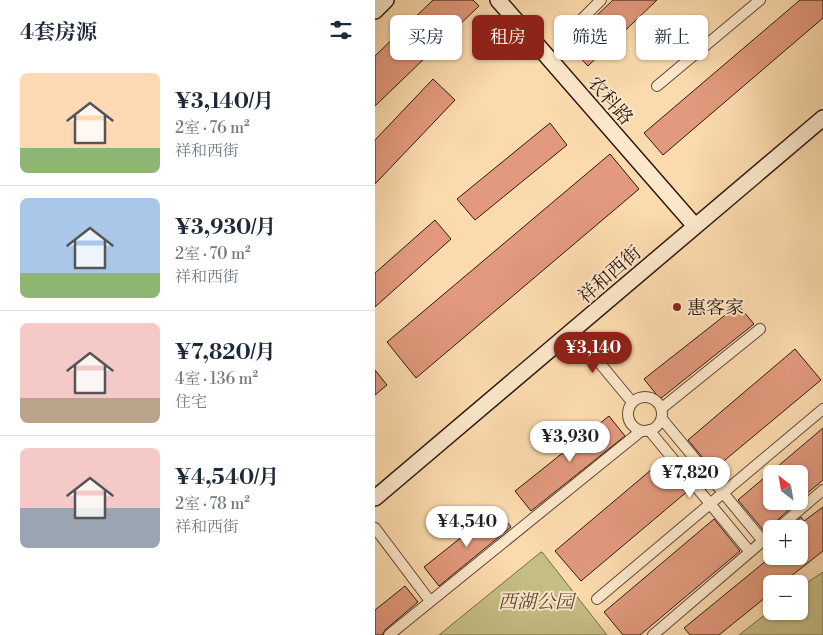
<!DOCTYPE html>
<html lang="zh">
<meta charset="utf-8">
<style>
:root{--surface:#fff;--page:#f2f2f3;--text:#1f2937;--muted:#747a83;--line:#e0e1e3;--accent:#8f2418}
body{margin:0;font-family:"Libre Bodoni","Noto Serif SC",serif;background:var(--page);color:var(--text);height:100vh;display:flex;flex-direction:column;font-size:19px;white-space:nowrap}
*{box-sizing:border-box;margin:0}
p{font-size:16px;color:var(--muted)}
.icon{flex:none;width:28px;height:28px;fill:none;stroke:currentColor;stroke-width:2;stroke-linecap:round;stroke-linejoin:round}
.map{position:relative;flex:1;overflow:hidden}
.side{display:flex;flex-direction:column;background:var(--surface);width:375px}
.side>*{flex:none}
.hud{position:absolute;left:15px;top:15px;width:358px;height:45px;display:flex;gap:10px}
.needle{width:32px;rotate:329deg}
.tools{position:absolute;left:388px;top:465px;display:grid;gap:10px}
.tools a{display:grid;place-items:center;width:45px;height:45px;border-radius:8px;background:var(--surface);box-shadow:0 1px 4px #0004;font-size:25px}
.price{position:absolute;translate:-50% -42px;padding:0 11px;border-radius:18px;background:#fff;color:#222;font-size:16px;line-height:32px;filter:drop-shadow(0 1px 2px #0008)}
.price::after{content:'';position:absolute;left:50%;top:30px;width:15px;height:11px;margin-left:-8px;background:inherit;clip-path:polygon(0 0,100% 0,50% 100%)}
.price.on{background:var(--accent);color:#fff}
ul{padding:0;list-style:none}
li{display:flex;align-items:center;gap:15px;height:125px;padding:0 20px}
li+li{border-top:1px solid var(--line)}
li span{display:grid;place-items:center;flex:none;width:140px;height:100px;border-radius:8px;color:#555}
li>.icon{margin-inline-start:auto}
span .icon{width:60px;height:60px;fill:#fffc;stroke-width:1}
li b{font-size:21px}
h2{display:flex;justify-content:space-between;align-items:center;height:60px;padding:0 20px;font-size:21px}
.tag{padding:0 18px;border-radius:8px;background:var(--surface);box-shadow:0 1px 4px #0004;font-size:18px;line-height:45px}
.tag.on{background:var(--accent);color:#fff}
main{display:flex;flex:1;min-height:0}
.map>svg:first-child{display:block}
.green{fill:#c5be85;stroke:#796c49}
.building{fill:#e2997d;stroke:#2d1a0d}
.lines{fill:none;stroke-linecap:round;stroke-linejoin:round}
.street-casing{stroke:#604a35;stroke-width:12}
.secondary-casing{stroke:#2d1a0d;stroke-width:18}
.street{stroke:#fce7ca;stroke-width:10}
.secondary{stroke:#fce7ca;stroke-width:15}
.poi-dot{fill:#8f2418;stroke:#fce7ca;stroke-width:2}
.labels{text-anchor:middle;stroke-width:4;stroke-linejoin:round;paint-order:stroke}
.street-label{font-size:19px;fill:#2d1a0d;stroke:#fce7ca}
.poi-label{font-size:19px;fill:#2d1a0d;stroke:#fce7ca;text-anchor:start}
.park-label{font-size:19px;font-style:italic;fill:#5b4b31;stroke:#fce7ca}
</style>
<main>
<section class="side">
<h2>4套房源<svg class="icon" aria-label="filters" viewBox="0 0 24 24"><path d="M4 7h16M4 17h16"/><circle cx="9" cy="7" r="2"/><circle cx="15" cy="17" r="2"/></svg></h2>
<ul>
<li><span style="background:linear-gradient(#ffd9b3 75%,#8fb573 0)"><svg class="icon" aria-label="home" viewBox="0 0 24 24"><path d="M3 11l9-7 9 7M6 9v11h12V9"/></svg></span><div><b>¥3,140/月</b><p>2室 · 76 m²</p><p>祥和西街</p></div></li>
<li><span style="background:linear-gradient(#a9c7e8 75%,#8fb573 0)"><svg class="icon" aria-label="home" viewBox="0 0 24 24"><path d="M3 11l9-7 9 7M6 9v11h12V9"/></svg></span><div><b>¥3,930/月</b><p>2室 · 70 m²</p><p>祥和西街</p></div></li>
<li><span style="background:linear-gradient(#f6c9c9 75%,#b9a48a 0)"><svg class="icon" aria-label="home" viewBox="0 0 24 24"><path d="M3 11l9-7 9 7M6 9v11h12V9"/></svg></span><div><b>¥7,820/月</b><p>4室 · 136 m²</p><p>住宅</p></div></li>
<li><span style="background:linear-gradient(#f6c9c9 60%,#9aa5b1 0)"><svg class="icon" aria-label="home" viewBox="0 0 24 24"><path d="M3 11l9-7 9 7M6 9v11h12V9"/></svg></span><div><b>¥4,540/月</b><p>2室 · 78 m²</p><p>祥和西街</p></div></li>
</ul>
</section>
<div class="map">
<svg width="448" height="635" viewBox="0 0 448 635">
<rect width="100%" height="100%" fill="#fbdaad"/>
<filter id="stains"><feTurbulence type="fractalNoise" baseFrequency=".004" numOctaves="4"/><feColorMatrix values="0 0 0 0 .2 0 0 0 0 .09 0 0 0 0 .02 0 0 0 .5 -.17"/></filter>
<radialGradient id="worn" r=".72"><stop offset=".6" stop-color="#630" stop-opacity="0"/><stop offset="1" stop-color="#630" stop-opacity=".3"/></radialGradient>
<!-- green -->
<path class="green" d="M 167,552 L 232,635 L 64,635 L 166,552 Z
M 448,572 L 448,635 L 364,635 L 396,610 L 396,611 L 424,611 L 424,588 Z"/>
<!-- building -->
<path class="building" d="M 58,0 L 98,0 L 104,6 L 0,106 L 0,56 Z
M 238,0 L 282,0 L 213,66 L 192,44 Z
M 425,0 L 448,0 L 448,18 L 288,155 L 269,133 Z
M 58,79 L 80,100 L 0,184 L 0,140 Z
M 175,123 L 192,145 L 100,220 L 82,199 Z
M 235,154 L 264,189 L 41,378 L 12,342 Z
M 60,220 L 76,239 L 0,307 L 0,273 Z
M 363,305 L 379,324 L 285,399 L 269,379 Z
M 420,349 L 446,380 L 338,470 L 313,440 Z
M 0,370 L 12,385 L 0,395 Z
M 234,416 L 250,436 L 156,511 L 140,491 Z
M 448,428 L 448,480 L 424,500 L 424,474 L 396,474 L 396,501 L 414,501 L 418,506 L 395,527 L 389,531 L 363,500 Z
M 289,459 L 314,490 L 206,581 L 180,551 Z
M 448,507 L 448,551 L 406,584 L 396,584 L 396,593 L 344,635 L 315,635 L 309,628 L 397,556 L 424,556 L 424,529 L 413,529 L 426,517 L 429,521 Z
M 122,509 L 136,527 L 64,586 L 49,567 Z
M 339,519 L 365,551 L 265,635 L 248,635 L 229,612 Z
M 30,586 L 43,602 L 10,630 L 7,635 L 0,635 L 0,610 Z"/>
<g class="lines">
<defs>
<path id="street" d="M 208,18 L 226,0
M 282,86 L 385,0
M 198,331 L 257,402
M253 414a17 17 0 1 1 34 0a17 17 0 1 1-34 0Z
M 287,408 L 385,329
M 287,419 L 388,541
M 274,430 L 375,552
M 0,528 L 55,601
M 402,529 L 448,490
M 222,599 L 448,409
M 14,635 L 266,431
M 278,635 L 396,534"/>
<path id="secondary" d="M 123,0 L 320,226
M 0,11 L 11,0
M 0,498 L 448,118"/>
</defs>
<!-- street casing -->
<use href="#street" class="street-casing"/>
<!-- secondary casing -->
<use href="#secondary" class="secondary-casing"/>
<!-- street -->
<use href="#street" class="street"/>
<!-- secondary -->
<use href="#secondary" class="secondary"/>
</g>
<!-- markers -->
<circle class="poi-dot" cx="302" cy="307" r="5"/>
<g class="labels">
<!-- street labels -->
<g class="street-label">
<text transform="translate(236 100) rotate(49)" y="7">农科路</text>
<text transform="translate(234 274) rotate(-41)" y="7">祥和西街</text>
</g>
<!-- poi labels -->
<g class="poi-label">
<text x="312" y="314">惠客家</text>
</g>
<!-- park labels -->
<g class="park-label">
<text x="161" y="608">西湖公园</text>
</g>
</g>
<rect width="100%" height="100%" filter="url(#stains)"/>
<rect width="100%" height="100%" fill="url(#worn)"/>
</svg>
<div class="tools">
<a><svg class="needle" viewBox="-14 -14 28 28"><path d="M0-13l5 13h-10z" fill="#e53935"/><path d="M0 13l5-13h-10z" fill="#747a83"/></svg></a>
<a>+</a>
<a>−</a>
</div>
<b class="price on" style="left:218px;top:374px">¥3,140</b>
<b class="price" style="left:195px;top:463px">¥3,930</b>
<b class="price" style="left:315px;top:499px">¥7,820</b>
<b class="price" style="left:92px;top:548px">¥4,540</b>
<div class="hud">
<a class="tag">买房</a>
<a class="tag on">租房</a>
<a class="tag">筛选</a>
<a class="tag">新上</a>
</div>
</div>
</main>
